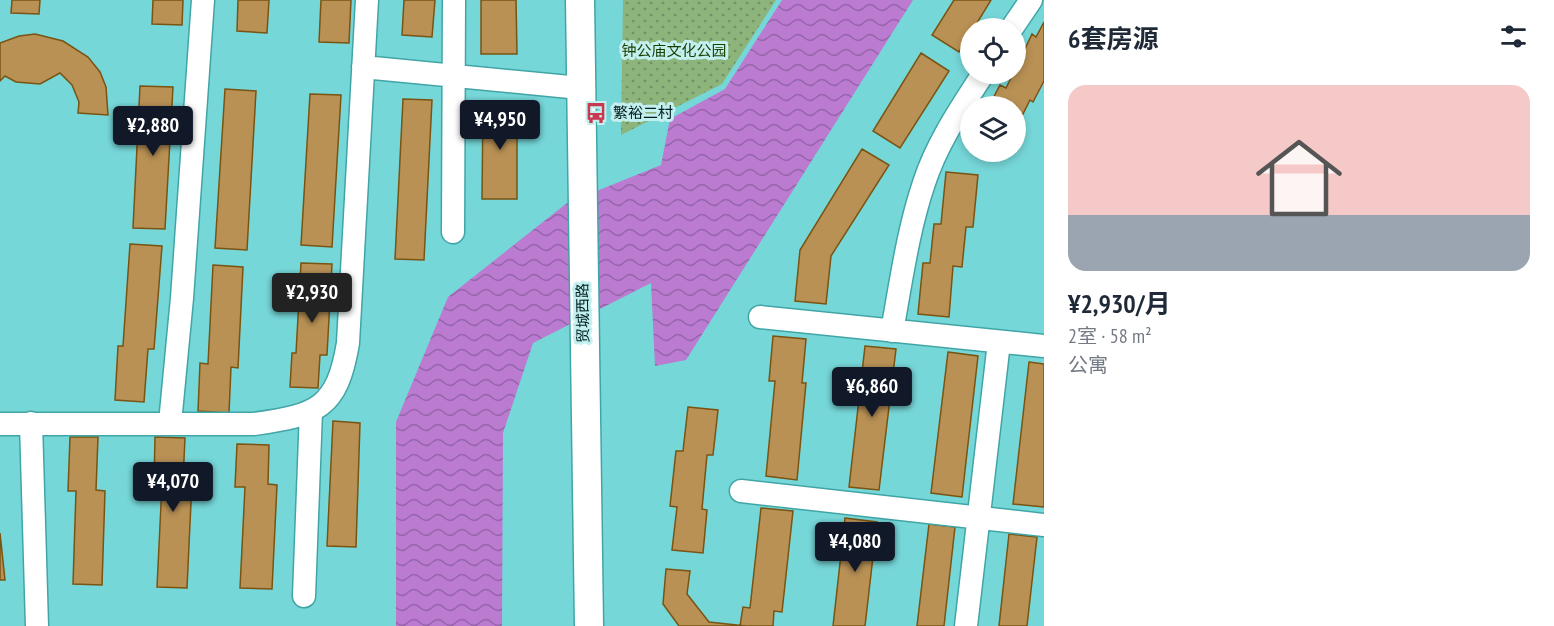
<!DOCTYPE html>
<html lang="zh">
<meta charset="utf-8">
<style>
:root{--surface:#fff;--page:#f2f2f3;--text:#1f2937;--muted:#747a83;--line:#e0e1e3;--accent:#111827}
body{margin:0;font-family:"PT Sans Narrow","Noto Sans SC",sans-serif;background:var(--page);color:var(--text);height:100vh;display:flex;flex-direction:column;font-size:22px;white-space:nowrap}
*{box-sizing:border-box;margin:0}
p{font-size:20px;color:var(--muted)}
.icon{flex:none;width:33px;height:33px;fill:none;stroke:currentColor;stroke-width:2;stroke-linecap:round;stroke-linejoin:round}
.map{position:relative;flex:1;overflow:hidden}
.sheet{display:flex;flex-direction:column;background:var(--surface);width:510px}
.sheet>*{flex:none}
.tools{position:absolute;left:960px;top:18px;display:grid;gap:12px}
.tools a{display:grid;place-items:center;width:66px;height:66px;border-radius:50%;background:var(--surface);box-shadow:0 3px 9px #0003;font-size:30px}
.price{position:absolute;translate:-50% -51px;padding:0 14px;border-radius:6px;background:var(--accent);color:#fff;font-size:20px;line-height:39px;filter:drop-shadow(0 2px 3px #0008)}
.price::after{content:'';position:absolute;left:50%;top:36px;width:18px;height:14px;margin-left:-9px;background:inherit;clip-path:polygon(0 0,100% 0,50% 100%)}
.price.on{background:#222;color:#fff}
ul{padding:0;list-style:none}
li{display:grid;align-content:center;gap:12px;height:318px;padding:0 24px}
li+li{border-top:2px solid var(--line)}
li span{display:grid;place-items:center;height:186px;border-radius:18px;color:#555}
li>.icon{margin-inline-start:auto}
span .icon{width:108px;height:108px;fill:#fffc;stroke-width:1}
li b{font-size:26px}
h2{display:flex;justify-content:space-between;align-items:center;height:72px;padding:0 24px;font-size:26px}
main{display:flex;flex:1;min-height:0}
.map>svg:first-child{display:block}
.grass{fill:url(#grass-dots)}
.water{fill:url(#water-waves)}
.building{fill:#b99155;stroke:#795412;stroke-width:1.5}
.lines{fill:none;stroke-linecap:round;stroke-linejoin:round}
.minor-casing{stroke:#41a5a6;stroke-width:25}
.major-casing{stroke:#41a5a6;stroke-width:31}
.minor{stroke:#fff;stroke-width:22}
.major{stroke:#fff;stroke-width:28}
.labels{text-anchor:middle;stroke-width:6;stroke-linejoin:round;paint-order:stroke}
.park-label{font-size:15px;fill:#183f00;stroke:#c3efef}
.poi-label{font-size:15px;fill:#001e1f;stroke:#c3efef;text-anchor:start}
.street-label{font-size:15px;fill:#001e1f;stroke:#c3efef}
</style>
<main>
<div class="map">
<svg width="1044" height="626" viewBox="0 0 1044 626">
<defs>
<pattern id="grass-dots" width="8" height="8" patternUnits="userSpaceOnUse" patternTransform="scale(1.5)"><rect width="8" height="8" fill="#8cb47b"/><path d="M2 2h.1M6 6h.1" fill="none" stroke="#709264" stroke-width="1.8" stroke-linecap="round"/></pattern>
<pattern id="water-waves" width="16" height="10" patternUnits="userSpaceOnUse" patternTransform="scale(1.5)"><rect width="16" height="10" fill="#ba7bd1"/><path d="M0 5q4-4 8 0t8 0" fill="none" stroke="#9564a9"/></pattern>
</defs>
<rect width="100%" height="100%" fill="#76d7d9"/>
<!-- grass -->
<path class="grass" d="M 623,0 L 776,0 L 722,84 L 621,135 Z"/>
<!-- water -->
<path class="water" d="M 782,0 L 913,0 L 686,360 L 655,366 L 651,283 L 533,343 L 503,433 L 502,626 L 396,626 L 396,422 L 448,297 L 567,203 L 661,165 L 670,119 L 725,89 Z"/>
<!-- building -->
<path class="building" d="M 12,0 L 40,0 L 39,14 L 11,13 Z
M 153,0 L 183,0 L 182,25 L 152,24 Z
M 238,0 L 269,0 L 267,33 L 237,31 Z
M 321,0 L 351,0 L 349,43 L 319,42 Z
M 404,0 L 435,0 L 432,37 L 402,35 Z
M 481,0 L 516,0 L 517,54 L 481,54 Z
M 954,0 L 991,0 L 974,28 L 970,28 L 970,33 L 959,52 L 932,35 Z
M 1044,22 L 1044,81 L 1033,102 L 1030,100 L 1016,128 L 1016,106 L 989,106 L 1000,85 L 1006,88 L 1013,74 L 1016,74 L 1016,68 L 1032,34 L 1036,37 Z
M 35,34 L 63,41 L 88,57 L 100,72 L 106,87 L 108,115 L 78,113 L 79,102 L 72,85 L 60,73 L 40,84 L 16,82 L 5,76 L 0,81 L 0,43 L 19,36 Z
M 921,53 L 949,71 L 900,148 L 873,131 Z
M 140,86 L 173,87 L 165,229 L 133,228 Z
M 225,89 L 256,91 L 247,250 L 215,248 Z
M 310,94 L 341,95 L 332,247 L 301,245 Z
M 403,99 L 432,100 L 424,260 L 395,259 Z
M 483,103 L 517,104 L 517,199 L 482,199 Z
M 862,149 L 889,165 L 831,256 L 826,304 L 795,301 L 800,250 Z
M 946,172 L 978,175 L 973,227 L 966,227 L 962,267 L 953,266 L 949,317 L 918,314 L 923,263 L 930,263 L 934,224 L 941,224 Z
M 130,244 L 162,246 L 154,349 L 148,349 L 144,402 L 115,400 L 118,346 L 123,346 Z
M 301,263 L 332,264 L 327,355 L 320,355 L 318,388 L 290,387 L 292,353 L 296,353 Z
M 213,265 L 243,267 L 238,368 L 231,367 L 229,413 L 198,411 L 200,363 L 208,364 Z
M 773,336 L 806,339 L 802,383 L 806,383 L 797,480 L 766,476 L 775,381 L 769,381 Z
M 865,346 L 896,349 L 879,490 L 849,487 Z
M 948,352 L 978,356 L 962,497 L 931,493 Z
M 1029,362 L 1044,364 L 1044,507 L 1013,504 Z
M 688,407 L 718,410 L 713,455 L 707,455 L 702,509 L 707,510 L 703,553 L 672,550 L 677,507 L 670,506 L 676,451 L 683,451 Z
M 333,421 L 360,423 L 356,547 L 327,546 Z
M 70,437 L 98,437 L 96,490 L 105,491 L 102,585 L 73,584 L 76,491 L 68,491 Z
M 155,437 L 185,438 L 183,481 L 192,481 L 187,588 L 157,587 L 162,484 L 154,484 Z
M 237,444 L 269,445 L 268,484 L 277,485 L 272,589 L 240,588 L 245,487 L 235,487 Z
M 761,508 L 793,511 L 782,612 L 774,611 L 773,626 L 740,626 L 743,607 L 750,608 Z
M 845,518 L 877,522 L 865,626 L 833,626 Z
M 929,524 L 955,527 L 944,626 L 917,626 Z
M 0,533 L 5,580 L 0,580 Z
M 1009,534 L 1037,537 L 1027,626 L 999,626 Z
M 666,569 L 690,571 L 687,594 L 709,622 L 746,626 L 679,626 L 663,604 Z"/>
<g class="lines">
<defs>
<path id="minor" d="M 1012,28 L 1031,0
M 363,67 L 580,88
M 453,232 L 454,0
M 760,317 L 1044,346
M 892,331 C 901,282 908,230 924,183 C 937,143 961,108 983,74
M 31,423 L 37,626
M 170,423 L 182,298 L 203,0
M 0,424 L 254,424 C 317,415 337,409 348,343 L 367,0
M 741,491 L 1044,525
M 304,596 L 311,411
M 966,626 L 999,342"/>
<path id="major" d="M 580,0 L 589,626"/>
</defs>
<!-- minor casing -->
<use href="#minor" class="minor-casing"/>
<!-- major casing -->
<use href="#major" class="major-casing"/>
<!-- minor -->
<use href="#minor" class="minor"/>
<!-- major -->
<use href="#major" class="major"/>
</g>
<!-- icons -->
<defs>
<symbol id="bus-bare" viewBox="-9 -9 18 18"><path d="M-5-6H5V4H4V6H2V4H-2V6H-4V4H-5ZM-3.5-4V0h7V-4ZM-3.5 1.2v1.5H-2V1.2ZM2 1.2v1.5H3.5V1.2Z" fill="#c9384f" stroke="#c3efef" stroke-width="2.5" paint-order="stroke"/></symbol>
</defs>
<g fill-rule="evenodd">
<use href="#bus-bare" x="581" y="98" width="30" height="30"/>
</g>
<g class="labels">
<!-- park labels -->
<g class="park-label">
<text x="674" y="56">钟公庙文化公园</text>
</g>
<!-- poi labels -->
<g class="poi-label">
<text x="613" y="118">繁裕二村</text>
</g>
<!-- street labels -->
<g class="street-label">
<text transform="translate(583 313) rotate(-91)" y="5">贸城西路</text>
</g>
</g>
</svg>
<div class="tools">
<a><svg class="icon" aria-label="locate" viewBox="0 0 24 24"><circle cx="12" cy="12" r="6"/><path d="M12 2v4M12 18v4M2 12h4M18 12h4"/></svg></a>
<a><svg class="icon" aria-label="layers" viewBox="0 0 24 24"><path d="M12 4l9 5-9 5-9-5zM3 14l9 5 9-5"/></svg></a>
</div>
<b class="price" style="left:500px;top:151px">¥4,950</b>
<b class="price" style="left:153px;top:157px">¥2,880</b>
<b class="price on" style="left:312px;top:324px">¥2,930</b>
<b class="price" style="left:872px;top:418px">¥6,860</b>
<b class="price" style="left:173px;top:513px">¥4,070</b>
<b class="price" style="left:855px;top:573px">¥4,080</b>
</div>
<section class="sheet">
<h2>6套房源<svg class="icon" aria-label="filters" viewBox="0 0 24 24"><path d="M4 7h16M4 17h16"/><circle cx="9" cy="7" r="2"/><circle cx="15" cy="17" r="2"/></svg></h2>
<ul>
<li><span style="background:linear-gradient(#f6c9c9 70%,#9aa5b1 0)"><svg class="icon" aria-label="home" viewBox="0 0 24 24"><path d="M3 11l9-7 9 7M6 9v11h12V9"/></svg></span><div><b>¥2,930/月</b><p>2室 · 58 m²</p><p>公寓</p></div></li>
</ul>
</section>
</main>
